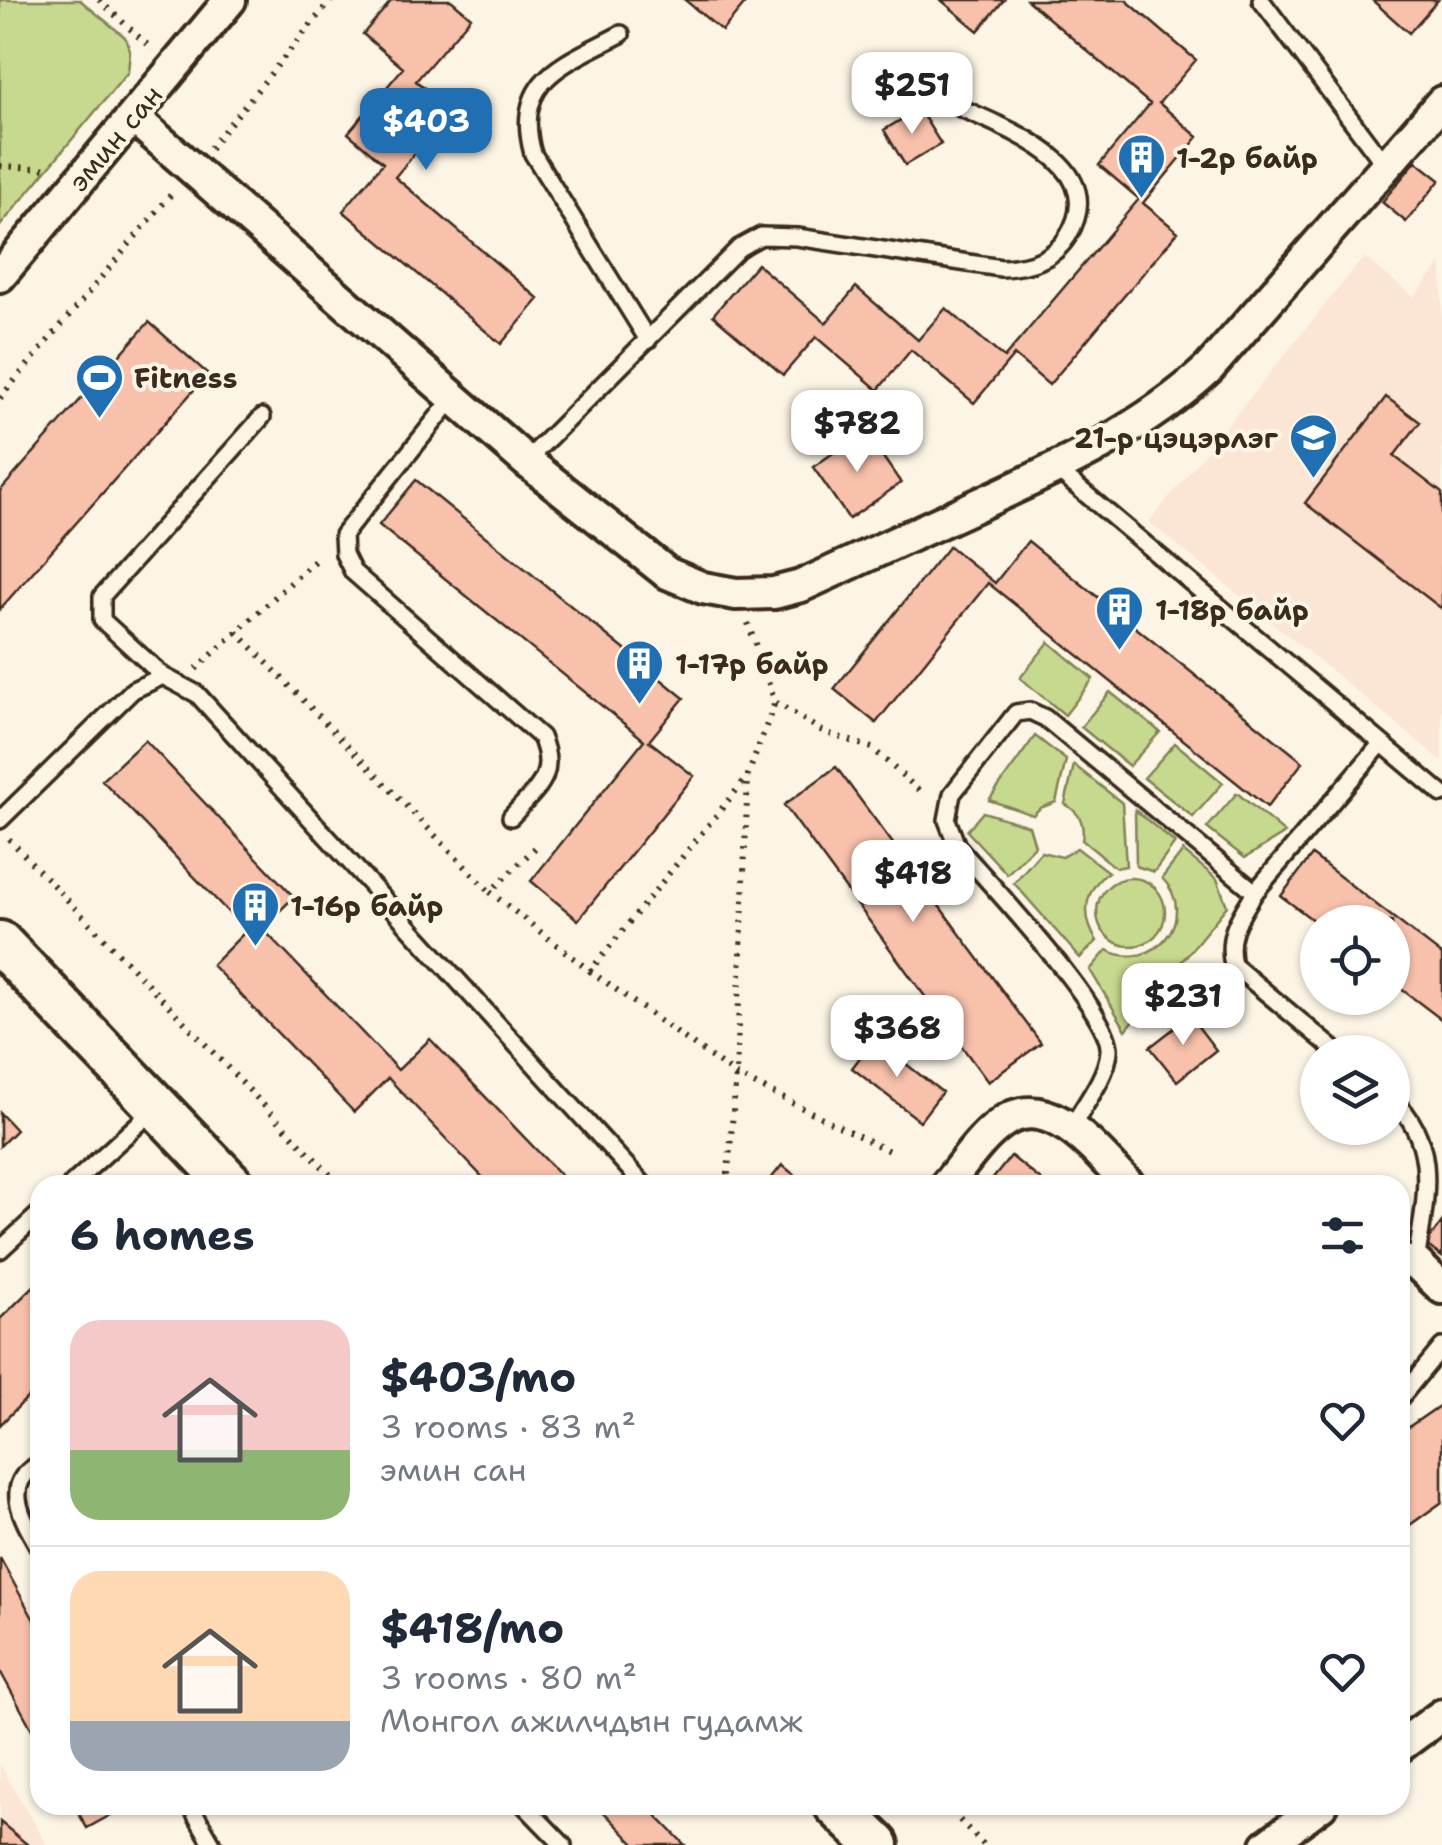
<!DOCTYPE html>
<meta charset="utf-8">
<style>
:root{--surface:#fff;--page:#f2f2f3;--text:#1f2937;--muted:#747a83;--line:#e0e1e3;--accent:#1f6fb2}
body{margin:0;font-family:"Shantell Sans",sans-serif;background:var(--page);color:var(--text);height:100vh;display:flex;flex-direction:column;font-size:38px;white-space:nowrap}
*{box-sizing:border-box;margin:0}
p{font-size:32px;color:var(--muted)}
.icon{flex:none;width:55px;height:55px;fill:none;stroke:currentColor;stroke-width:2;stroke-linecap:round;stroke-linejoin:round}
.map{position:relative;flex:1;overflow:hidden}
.drawer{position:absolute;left:30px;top:1175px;width:1380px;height:640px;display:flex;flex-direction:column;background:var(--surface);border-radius:30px;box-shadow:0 2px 8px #0004}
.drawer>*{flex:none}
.controls{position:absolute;left:1300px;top:905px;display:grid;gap:20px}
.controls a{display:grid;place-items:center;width:110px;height:110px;border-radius:50%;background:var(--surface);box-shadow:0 2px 8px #0004;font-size:50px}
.price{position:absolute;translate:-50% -85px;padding:0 22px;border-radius:20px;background:#fff;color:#222;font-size:32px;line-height:65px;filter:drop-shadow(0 2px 5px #0008)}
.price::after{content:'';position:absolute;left:50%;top:60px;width:30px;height:22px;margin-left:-15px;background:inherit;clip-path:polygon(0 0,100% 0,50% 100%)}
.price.active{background:var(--accent);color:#fff}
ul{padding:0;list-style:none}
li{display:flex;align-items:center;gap:30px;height:250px;padding:0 40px}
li+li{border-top:2px solid var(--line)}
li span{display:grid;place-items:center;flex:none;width:280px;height:200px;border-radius:30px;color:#555}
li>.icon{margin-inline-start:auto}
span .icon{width:120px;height:120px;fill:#fffc;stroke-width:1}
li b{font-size:42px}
h2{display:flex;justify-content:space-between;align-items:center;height:120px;padding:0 40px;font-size:42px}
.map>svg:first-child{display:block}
.built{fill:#fbe5d4}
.green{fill:#c7d98e;stroke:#818256;stroke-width:2.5}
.building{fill:#f8c1ab;stroke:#3b2a1e;stroke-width:2.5}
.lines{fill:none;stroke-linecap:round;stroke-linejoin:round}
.service-casing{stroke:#3b2a1e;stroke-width:22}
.minor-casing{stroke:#3b2a1e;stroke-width:38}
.secondary-casing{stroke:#3b2a1e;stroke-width:50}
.path{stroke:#3b2a1e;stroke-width:6;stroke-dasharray:2.5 8;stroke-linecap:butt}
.service{stroke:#fcf5e5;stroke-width:15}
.minor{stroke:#fcf5e5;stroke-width:30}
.secondary{stroke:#fcf5e5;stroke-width:42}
.labels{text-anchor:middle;stroke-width:8;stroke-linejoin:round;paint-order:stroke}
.street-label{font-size:28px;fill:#3b2a1e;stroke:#fcf5e5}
.poi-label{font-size:28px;font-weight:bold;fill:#3b2a1e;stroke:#fcf5e5;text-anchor:start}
</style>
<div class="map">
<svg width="1442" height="1845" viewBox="0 0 1442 1845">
<rect width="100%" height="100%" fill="#fcf5e5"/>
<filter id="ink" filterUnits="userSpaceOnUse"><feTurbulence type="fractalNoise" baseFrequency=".01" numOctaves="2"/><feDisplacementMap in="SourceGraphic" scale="20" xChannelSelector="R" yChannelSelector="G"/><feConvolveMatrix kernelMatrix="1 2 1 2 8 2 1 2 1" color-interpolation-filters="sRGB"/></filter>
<g filter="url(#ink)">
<!-- built -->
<path class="built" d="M 1364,257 L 1414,297 L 1442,262 L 1442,761 L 1149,522 Z
M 0,1765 L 47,1845 L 0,1845 Z"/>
<!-- green -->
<path class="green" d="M 0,0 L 80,0 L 125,37 L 130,51 L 128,72 L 0,226 Z
M 1049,642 L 1093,679 L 1065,715 L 1020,678 Z
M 1110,692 L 1160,732 L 1129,766 L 1081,727 Z
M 1035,736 L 1066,760 L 1056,802 L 1040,808 L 1033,815 L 989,800 Z
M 1175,743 L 1223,783 L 1193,817 L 1144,778 Z
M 1074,765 L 1122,803 L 1126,866 L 1116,868 L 1082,840 C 1085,823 1080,813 1065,804 Z
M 1237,793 L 1285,833 L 1245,858 L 1207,828 Z
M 1135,810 L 1175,843 L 1154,872 L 1136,866 Z
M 983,812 L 1029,826 L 1035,846 L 1007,874 L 967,831 Z
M 1077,848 L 1108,872 C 1084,890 1081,916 1097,941 L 1080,958 L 1014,883 L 1041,852 L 1062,857 Z
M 1183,851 L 1217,879 L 1227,906 L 1126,1030 L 1090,970 L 1107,950 C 1154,974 1200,917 1162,878 Z
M1097 912a34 34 0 1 1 68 0a34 34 0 1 1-68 0Z"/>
<!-- building -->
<path class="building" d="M 392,0 L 451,0 L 471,17 L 416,81 L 451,110 L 395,177 L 539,299 L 501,344 L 343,211 L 383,163 L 348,133 L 403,68 L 363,34 Z
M 685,0 L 748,0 L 722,31 Z
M 941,0 L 1004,0 L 978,31 Z
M 1027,0 L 1126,0 L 1196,60 L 1159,103 L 1198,137 L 1143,203 L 1178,232 L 1049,385 L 1014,355 L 974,403 L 911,350 L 878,390 L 816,337 L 783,375 L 713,315 L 757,264 L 826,323 L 856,287 L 918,340 L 946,308 L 1004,358 L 1139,199 L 1099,165 L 1150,104 Z
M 1372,0 L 1438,0 L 1409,33 Z
M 919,109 L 941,144 L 905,165 L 884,130 Z
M 1416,161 L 1440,180 L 1406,222 L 1382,202 Z
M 149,322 L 208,374 L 0,609 L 0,491 Z
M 1386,397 L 1420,422 L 1394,456 L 1442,493 L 1442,609 L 1305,503 Z
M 865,431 L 901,483 L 849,519 L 813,467 Z
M 416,480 L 684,698 L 649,741 L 694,776 L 578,920 L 531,881 L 644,740 L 379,525 Z
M 1028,541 L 1303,762 L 1267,807 L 988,583 L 876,723 L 834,689 L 949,546 L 995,583 Z
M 145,740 L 294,897 L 262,928 L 398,1070 L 430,1039 L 570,1185 L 490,1185 L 388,1078 L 354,1112 L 212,965 L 246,931 L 102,780 Z
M 836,767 L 1041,1043 L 988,1082 L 784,805 Z
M 1312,855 L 1442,955 L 1442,1020 L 1392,982 L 1392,922 L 1318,924 L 1281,896 Z
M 1190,1016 L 1216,1050 L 1177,1081 L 1150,1047 Z
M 874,1039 L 942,1092 L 920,1121 L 852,1068 Z
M 0,1113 L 16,1130 L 0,1146 Z
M 1011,1156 L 1047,1185 L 988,1185 Z
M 782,1165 L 807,1185 L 766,1185 Z
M 1442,1222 L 1442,1257 L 1425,1244 Z
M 40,1280 L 40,1385 L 0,1425 L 0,1319 Z
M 1442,1404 L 1442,1502 L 1400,1532 L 1400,1433 Z
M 0,1558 L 40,1631 L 40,1744 L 0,1671 Z
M 74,1805 L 129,1805 L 87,1828 Z
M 597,1805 L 646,1805 L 685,1845 L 636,1845 Z
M 0,1822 L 28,1845 L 0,1845 Z"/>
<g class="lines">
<defs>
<path id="service" d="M 1261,0 L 1385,165
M 621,34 C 565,64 512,78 533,154 L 648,340
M 454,397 L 343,535 L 344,554 L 353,572 L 541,737 C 558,776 537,788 511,817
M 262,417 L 102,596 L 102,620 L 163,676 L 197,694 L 644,1185
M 526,461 L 739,248 L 761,236 L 797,237 L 1001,268 C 1029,267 1053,260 1068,236 C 1113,162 1000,127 952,104
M 1056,469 L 1442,794
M 0,820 L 133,690 L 163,676
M 1255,892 L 1381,744
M 1392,1098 C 1442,1145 1424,1203 1416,1263
M 1071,1128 C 1084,1105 1107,1077 1109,1051 C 1113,1013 986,880 957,846 L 947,820 L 952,794 L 1016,713 L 1030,711 L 1045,718 L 1255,892 C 1239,918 1226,935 1233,965 L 1337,1052
M 71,1185 L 157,1107
M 0,1250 L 40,1213
M 1400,1398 L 1442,1347
M 40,1464 C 0,1483 23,1520 40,1549
M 190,1805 L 213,1845
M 524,1805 L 563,1845"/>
<path id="minor" d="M 133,117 L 526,461 L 667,573 L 703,588 L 736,594 L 774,593 L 801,586 C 862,558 923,530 984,502 C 1063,466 1145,428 1209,368 L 1442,102
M 0,276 L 230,0
M 946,1185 C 963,1165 978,1141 999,1125 C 1048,1086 1098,1154 1129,1185
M 1400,1261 L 1416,1263 L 1442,1288
M 1400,1746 L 1442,1715
M 1267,1845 L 1321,1805"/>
<path id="secondary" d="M 0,943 L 232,1185
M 836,1805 L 877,1845"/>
</defs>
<!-- service casing -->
<use href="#service" class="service-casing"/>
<!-- minor casing -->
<use href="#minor" class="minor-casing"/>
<!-- secondary casing -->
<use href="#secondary" class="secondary-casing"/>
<!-- path -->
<path class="path" d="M 99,0 L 153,50
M 210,148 L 331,0
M 0,166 L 51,169
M 0,398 L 173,192
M 748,623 L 775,702 L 824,732 L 872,748 L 923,794
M 237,632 L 490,892
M 196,669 L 320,556
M 9,839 L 340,1185
M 535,848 L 490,892 L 590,971 L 748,776
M 590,971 L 736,1075 L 895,1154
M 727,1185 L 736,1075 L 748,775 L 775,702
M 945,1805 L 984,1845"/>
<!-- service -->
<use href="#service" class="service"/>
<!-- minor -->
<use href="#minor" class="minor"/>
<!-- secondary -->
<use href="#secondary" class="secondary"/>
</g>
</g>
<!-- icons -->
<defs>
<symbol id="building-pin" viewBox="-11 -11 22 30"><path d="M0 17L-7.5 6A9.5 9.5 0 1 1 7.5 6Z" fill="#1f6fb2" stroke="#fcf5e5"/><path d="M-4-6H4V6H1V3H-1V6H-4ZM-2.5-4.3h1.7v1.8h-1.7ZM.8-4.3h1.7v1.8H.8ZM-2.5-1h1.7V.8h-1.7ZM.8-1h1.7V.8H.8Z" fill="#fff"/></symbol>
<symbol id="stadium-pin" viewBox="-11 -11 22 30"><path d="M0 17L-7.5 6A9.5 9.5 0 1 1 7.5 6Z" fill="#1f6fb2" stroke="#fcf5e5"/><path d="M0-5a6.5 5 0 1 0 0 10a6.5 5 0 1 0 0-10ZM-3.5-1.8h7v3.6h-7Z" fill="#fff"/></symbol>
<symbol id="school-pin" viewBox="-11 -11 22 30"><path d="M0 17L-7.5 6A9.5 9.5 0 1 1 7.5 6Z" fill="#1f6fb2" stroke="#fcf5e5"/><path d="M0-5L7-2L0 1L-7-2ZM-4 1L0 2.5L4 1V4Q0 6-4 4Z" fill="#fff"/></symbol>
</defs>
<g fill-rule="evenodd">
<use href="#building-pin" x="1114" y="130" width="55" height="75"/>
<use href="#stadium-pin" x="72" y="350" width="55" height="75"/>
<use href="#school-pin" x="1286" y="410" width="55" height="75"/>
<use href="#building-pin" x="1092" y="582" width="55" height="75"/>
<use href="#building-pin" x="612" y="636" width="55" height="75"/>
<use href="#building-pin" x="228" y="878" width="55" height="75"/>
</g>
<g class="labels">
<!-- street labels -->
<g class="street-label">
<text transform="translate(115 138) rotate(-50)" y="10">эмин сан</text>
</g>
<!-- poi labels -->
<g class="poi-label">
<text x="1176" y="168">1-2р байр</text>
<text x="134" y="388">Fitness</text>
<text x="1278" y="448" text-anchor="end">21-р цэцэрлэг</text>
<text x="1155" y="620">1-18р байр</text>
<text x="675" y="674">1-17р байр</text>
<text x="290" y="916">1-16р байр</text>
</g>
</g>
</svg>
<div class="controls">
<a><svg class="icon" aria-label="locate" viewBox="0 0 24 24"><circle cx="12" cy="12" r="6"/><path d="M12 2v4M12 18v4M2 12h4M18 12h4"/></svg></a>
<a><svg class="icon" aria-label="layers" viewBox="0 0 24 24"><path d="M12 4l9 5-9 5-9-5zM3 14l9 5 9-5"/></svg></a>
</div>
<b class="price" style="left:912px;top:137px">$251</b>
<b class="price active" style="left:426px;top:173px">$403</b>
<b class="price" style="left:857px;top:475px">$782</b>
<b class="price" style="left:913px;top:925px">$418</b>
<b class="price" style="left:1183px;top:1048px">$231</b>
<b class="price" style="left:897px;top:1080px">$368</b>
<section class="drawer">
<h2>6 homes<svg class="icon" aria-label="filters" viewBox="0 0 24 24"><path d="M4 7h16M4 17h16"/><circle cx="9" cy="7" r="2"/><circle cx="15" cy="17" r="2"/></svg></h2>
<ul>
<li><span style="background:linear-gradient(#f6c9c9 65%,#8fb573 0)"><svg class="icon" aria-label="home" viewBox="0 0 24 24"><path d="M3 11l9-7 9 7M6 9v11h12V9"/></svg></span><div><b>$403/mo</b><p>3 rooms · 83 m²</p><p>эмин сан</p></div><svg class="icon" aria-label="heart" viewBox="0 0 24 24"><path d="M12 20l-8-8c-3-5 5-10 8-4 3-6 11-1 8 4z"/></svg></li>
<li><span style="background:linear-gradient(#ffd9b3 75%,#9aa5b1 0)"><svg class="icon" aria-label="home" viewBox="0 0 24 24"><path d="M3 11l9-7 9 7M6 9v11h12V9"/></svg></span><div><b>$418/mo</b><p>3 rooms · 80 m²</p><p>Монгол ажилчдын гудамж</p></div><svg class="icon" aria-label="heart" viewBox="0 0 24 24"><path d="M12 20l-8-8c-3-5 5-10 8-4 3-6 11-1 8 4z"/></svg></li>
</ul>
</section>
</div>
